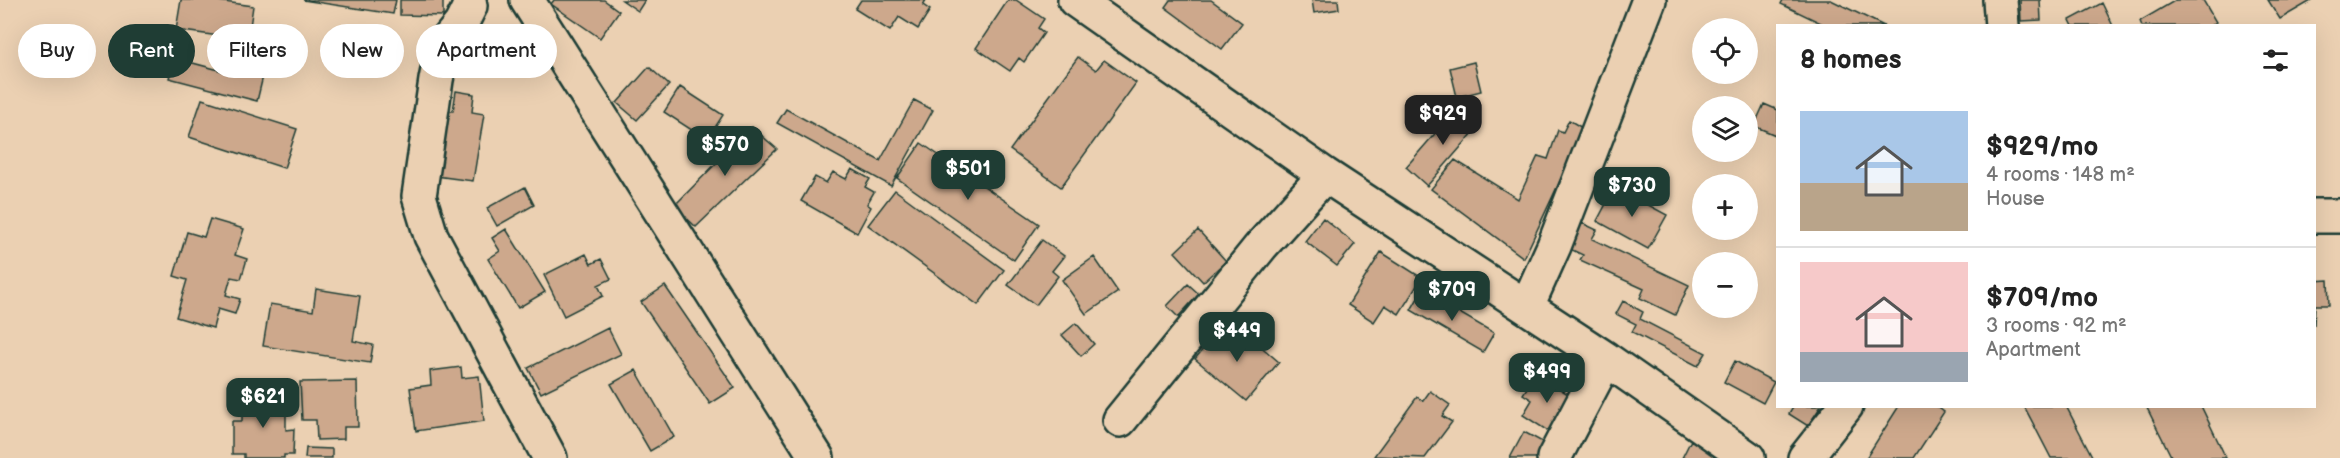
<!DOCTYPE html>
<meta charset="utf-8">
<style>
:root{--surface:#fff;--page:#f2f2f2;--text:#222;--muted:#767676;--line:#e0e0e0;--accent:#1f3d34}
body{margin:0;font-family:"Balsamiq Sans",sans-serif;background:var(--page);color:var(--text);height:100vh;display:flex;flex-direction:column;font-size:22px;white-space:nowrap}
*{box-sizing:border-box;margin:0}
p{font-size:20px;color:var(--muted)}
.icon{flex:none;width:33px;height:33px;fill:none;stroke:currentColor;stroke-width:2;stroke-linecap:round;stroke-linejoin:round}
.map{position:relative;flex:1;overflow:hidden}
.side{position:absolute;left:1776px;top:24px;width:540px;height:384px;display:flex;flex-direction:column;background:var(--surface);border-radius:0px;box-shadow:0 6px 24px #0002}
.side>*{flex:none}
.top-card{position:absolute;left:18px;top:24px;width:570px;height:54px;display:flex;gap:12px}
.tools{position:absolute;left:1692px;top:18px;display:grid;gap:12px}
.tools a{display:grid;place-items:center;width:66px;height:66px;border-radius:50%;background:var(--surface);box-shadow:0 6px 24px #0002;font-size:30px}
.price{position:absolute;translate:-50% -51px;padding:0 14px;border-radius:12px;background:var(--accent);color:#fff;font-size:20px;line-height:39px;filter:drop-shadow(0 2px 3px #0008)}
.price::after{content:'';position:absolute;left:50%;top:36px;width:18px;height:14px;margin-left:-9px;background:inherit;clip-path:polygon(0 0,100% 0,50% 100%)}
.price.selected{background:#222;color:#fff}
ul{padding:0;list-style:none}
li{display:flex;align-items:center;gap:18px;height:150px;padding:0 24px}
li+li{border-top:2px solid var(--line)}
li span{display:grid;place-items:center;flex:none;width:168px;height:120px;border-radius:0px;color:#555}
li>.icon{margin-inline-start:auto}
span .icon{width:72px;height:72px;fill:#fffc;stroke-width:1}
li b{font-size:26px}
h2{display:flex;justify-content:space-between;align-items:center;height:72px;padding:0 24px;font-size:26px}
.tag{padding:0 21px;border-radius:27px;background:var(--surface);box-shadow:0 6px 24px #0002;font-size:21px;line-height:54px}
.tag.selected{background:var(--accent);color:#fff}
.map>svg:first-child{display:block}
.building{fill:#cda88c;stroke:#1f3d34;stroke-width:1.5}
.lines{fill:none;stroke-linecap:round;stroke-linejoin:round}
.minor-casing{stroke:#1f3d34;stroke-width:38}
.minor{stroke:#ebd0b2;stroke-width:33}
</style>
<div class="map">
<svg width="2340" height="458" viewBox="0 0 2340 458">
<rect width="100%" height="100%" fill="#ebd0b2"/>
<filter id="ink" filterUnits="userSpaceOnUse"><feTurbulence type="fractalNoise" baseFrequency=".0167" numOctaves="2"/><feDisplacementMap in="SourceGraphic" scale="12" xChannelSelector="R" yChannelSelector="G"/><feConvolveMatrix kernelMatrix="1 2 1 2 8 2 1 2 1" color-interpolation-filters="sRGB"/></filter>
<g filter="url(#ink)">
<!-- building -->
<path class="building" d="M 181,0 L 210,0 L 253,6 L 248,40 L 176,30 Z
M 303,0 L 396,0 L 393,14 Z
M 400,0 L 443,0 L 443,16 L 400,15 Z
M 554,0 L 604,0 L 619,11 L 600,38 L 551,4 Z
M 622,0 L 645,0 L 638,11 Z
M 861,0 L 926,0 L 923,5 L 930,10 L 918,29 L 899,17 L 890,31 L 855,9 Z
M 1008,0 L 1016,0 L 1044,19 L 1038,28 L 1044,33 L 1024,62 L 1019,58 L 1010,71 L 976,48 Z
M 1170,0 L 1211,0 L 1242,23 L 1222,49 L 1165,7 Z
M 1312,0 L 1338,0 L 1339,9 L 1314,13 Z
M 1783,0 L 1831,0 L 1884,26 L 1827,26 L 1781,4 Z
M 2020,0 L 2040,0 L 2041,20 L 2021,21 Z
M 2176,0 L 2203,0 L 2216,22 L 2211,26 L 2142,26 L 2140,21 Z
M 2268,0 L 2311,0 L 2311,1 L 2280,19 Z
M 2102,3 L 2113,26 L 2073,26 L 2070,20 Z
M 239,57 L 266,64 L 257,101 L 169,78 L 174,58 L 234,74 Z
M 1078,57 L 1096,70 L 1104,60 L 1136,83 L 1061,187 L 1010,150 Z
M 1474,62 L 1481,91 L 1457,97 L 1450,68 Z
M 649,67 L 669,85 L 637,120 L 617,103 Z
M 680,87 L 723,115 L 707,140 L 664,112 Z
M 456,91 L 474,94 L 472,112 L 484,114 L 473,181 L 436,176 L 447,111 L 453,111 Z
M 202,99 L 297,129 L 284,168 L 189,137 Z
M 914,100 L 933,110 L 891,186 L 777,123 L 786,109 L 880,161 Z
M 1764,104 L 1778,110 L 1778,136 L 1754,126 Z
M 1459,106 L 1480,125 L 1427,186 L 1406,167 Z
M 1569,120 L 1584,129 L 1524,258 L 1431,189 L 1455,160 L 1518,199 L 1538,156 L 1548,159 L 1558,130 L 1563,132 Z
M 752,127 L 777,149 L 696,227 L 674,206 Z
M 921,143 L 1039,224 L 1014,260 L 897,178 Z
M 852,169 L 870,179 L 865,187 L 874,192 L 867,204 L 871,207 L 857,233 L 801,201 L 815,177 L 826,183 L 833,172 L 846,179 Z
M 525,187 L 534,205 L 497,226 L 487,208 Z
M 1615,187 L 1667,215 L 1648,249 L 1597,221 Z
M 895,190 L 1004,270 L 978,305 L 868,225 Z
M 1323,218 L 1355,244 L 1337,266 L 1305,241 Z
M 210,219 L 244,229 L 235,255 L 247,259 L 241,279 L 231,277 L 226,295 L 240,299 L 235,314 L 218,309 L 213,328 L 176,317 L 187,280 L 174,276 L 187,232 L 204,237 Z
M 1582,223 L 1597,230 L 1592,239 L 1689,285 L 1675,315 L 1640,298 L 1644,289 L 1580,260 L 1583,255 L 1570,249 Z
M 506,229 L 545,292 L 518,308 L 488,259 L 500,251 L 492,238 Z
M 1198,230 L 1226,261 L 1203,282 L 1175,252 Z
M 1042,240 L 1064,256 L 1052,271 L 1058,276 L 1036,305 L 1008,285 Z
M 1381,252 L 1422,278 L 1399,314 L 1385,305 L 1374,322 L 1348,305 Z
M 586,254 L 591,264 L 601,259 L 611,279 L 598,285 L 603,296 L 564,316 L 544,275 Z
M 1094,257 L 1118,292 L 1086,314 L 1062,280 Z
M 2328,280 L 2329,305 L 2315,305 L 2314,325 L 2314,281 Z
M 1188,284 L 1199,294 L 1178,317 L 1167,306 Z
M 665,286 L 735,388 L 710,404 L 641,302 Z
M 316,289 L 360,296 L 353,341 L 373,345 L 370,363 L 263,346 L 270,304 L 313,311 Z
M 1422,291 L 1494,333 L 1483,352 L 1411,310 Z
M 1623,301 L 1643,312 L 1640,319 L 1706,353 L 1698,366 L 1632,332 L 1636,324 L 1616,314 Z
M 1076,323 L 1094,344 L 1081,356 L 1062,335 Z
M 608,328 L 621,354 L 541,393 L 528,368 Z
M 1220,329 L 1243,348 L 1251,338 L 1279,362 L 1246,401 L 1195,359 Z
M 1735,361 L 1774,382 L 1763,403 L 1724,382 Z
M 461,367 L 462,378 L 479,376 L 484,421 L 416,431 L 410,388 L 431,385 L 430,371 Z
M 636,370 L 674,437 L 650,451 L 611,384 Z
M 1536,374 L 1576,399 L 1554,435 L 1523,415 L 1532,400 L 1523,394 Z
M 357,381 L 358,427 L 344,427 L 344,439 L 317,440 L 316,420 L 302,420 L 300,382 Z
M 1430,391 L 1450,405 L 1442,416 L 1452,422 L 1425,458 L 1374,456 L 1417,397 L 1423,401 Z
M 242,397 L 286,397 L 286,430 L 294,429 L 293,455 L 284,455 L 284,458 L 244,458 L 244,454 L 232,454 L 232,421 L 242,421 Z
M 1794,406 L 1821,406 L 1808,426 L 1789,414 Z
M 1899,406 L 1936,406 L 1944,412 L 1914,458 L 1866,458 Z
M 2024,406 L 2066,406 L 2093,458 L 2051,458 Z
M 2146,406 L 2201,406 L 2226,458 L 2172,458 Z
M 1524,432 L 1548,445 L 1541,458 L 1510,458 Z
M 1691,440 L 1723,458 L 1682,458 Z
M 306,448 L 332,449 L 332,458 L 305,458 Z"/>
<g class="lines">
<defs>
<path id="minor" d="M 469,0 L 470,6 L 461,24 L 443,46 L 436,80 L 419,196 L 431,236 L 550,458
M 527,0 L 817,458
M 1075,0 L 1325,175 L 1606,359 L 1748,458
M 2000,0 L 2002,26
M 2314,216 L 2340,216
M 1527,306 L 1554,246 L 1649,0
M 1120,420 L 1261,246 L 1325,175
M 1554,458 L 1606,359
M 1805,458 L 1846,406"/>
</defs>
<!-- minor casing -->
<use href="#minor" class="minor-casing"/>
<!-- minor -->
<use href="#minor" class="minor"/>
</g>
</g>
</svg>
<div class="tools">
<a><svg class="icon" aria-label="locate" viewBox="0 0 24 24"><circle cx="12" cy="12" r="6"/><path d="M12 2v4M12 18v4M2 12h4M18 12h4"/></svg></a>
<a><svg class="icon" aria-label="layers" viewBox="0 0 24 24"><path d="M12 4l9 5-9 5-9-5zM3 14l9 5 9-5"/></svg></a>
<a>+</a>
<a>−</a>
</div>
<b class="price selected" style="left:1443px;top:146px">$929</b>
<b class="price" style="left:725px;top:177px">$570</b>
<b class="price" style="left:968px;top:201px">$501</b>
<b class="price" style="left:1632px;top:218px">$730</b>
<b class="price" style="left:1452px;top:322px">$709</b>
<b class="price" style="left:1237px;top:363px">$449</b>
<b class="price" style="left:1547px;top:404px">$499</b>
<b class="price" style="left:263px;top:429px">$621</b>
<div class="top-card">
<a class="tag">Buy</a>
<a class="tag selected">Rent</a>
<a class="tag">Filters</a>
<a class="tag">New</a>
<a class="tag">Apartment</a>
</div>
<section class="side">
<h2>8 homes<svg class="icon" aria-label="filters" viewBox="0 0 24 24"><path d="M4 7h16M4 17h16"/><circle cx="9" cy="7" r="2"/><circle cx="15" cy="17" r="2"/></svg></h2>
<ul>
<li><span style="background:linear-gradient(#a9c7e8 60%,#b9a48a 0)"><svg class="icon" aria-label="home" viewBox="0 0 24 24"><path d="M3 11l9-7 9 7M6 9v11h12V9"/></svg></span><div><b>$929/mo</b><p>4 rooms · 148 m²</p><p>House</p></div></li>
<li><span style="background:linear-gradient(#f6c9c9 75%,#9aa5b1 0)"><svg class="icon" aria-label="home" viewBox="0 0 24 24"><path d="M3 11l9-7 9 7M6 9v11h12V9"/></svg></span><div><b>$709/mo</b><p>3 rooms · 92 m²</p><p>Apartment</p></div></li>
</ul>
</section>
</div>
